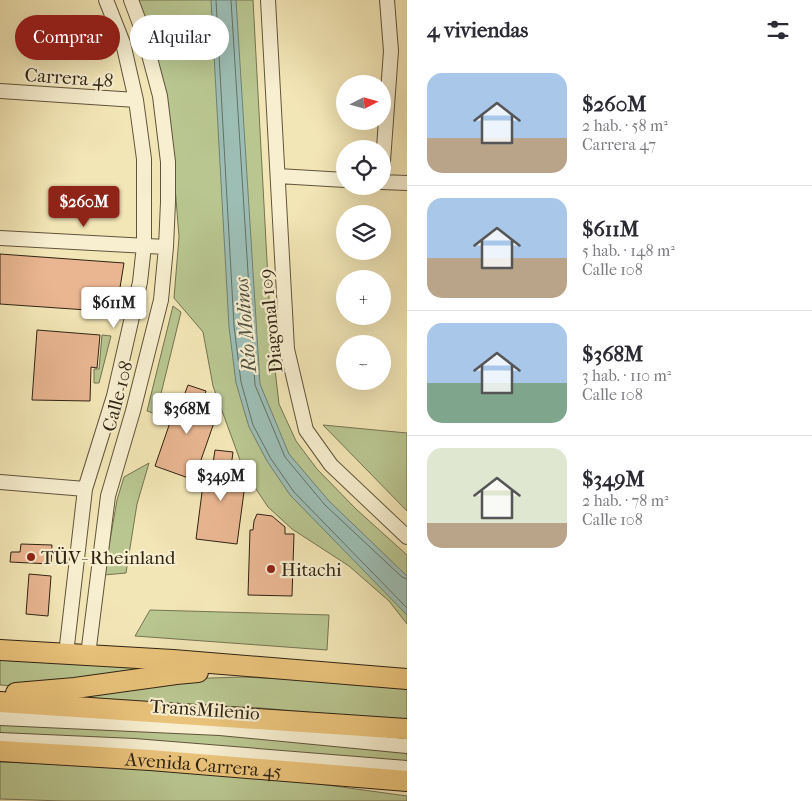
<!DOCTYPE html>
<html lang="es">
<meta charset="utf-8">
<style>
:root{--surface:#fff;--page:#f2f2f3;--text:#2b2b33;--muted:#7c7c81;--line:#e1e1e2;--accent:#8f2418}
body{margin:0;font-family:"IM FELL French Canon",serif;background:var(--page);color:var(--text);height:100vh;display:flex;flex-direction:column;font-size:19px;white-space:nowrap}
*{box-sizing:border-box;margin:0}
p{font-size:16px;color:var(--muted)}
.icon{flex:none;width:28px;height:28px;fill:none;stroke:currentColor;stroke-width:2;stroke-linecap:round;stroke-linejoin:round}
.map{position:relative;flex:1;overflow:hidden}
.sheet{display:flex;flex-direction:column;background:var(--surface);width:405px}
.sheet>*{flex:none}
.guide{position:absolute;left:15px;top:15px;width:316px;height:45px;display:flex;gap:10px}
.needle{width:32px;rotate:84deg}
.buttons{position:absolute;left:336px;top:75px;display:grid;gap:10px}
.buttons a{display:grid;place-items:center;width:55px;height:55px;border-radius:50%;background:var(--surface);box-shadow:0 5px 20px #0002;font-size:25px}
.price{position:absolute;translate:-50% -42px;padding:0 11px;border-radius:5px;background:#fff;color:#222;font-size:16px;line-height:32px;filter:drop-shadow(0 1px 2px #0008)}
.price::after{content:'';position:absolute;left:50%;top:30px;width:15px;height:11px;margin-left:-8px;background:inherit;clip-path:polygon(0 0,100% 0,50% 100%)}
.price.on{background:var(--accent);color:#fff}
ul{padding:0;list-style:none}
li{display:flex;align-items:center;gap:15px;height:125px;padding:0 20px}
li+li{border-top:1px solid var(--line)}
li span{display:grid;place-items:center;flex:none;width:140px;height:100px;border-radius:15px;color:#555}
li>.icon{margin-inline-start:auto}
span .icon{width:60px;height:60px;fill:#fffc;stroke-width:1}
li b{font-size:21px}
h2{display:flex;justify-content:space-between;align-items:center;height:60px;padding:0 20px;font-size:21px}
.tag{padding:0 18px;border-radius:22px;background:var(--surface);box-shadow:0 5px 20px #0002;font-size:18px;line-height:45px}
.tag.on{background:var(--accent);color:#fff}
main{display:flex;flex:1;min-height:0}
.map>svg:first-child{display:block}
.green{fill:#b9c690;stroke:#747452}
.water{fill:#9dbeb5;stroke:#718074}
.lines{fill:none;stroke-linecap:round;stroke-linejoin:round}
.shore{stroke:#667064;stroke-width:1}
.building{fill:#e9b691;stroke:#302313}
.minor-casing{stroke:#61543c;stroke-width:16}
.highway-casing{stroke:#302313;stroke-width:22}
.minor{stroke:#f7efd0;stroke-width:14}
.highway{stroke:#eac37b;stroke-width:20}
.poi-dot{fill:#8f2418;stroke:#f7efd0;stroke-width:2}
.labels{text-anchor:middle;stroke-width:4.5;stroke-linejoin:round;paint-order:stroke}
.street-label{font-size:19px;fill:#302313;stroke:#f7efd0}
.poi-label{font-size:19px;fill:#302313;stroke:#f7efd0;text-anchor:start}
.water-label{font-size:20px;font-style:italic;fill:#515244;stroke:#f7efd0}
</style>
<main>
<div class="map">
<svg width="407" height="801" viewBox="0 0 407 801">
<rect width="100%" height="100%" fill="#f3e6b6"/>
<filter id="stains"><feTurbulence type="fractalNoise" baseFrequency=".004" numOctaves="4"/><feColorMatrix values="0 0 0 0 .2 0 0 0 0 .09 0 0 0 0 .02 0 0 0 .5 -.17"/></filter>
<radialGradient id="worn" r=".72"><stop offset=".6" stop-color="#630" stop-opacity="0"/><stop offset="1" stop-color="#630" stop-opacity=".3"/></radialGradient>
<!-- green -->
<path class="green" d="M 136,0 L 253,0 L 271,335 L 279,404 L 296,441 L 317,469 L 356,509 L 407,555 L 407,624 L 389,601 L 349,566 L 292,529 L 268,507 L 244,471 L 213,386 L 203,332 L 174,298 L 179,237 L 172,148 Z
M 173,306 L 181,312 L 156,414 L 147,411 Z
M 102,335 L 111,336 L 99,383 L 94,383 L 94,369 L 99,369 Z
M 323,425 L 407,433 L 407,511 Z
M 149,463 L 137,504 L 126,573 L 104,575 L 117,500 L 124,477 Z
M 150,610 L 329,615 L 327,650 L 135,636 Z
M 0,655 L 138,665 L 138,670 L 15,686 L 0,685 Z
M 242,677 L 407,685 L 407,721 L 261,708 L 69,698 L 181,679 Z
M 0,723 L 142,730 L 270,738 L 407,752 L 407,767 L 0,735 Z
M 0,762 L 105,766 L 298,781 L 407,796 L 407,801 L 64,801 L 0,799 Z"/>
<!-- water -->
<path class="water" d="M 211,0 L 236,0 L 260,384 L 289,454 L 329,501 L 407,576 L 407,615 L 290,495 L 267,461 L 249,427 L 236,383 L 229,327 Z"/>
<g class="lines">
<!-- shore -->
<path class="shore" d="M 216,0 L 234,326 L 241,382 L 253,425 L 271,459 L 294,492 L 407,608
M 231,0 L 255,385 L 285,457 L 325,505 L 402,577 L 407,579"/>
</g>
<!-- building -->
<path class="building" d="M 0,254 L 124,263 L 116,312 L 0,304 Z
M 37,330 L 100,335 L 97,368 L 91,367 L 90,401 L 32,400 Z
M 188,385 L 206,391 L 203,399 L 212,402 L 208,411 L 217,414 L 194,480 L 155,466 L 174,411 L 178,412 Z
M 215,450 L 233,452 L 230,475 L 246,477 L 237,544 L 196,539 L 205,469 L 212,470 Z
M 257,514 L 272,516 L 285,527 L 285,534 L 294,534 L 292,596 L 248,595 L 250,530 L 253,530 L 254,521 Z
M 21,544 L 52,545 L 51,564 L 10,562 L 11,552 L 20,552 Z
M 29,574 L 51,576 L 48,616 L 26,614 Z"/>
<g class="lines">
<defs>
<path id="minor" d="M 268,0 L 287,349 L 306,430 L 331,465 L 407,537
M 0,91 L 136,100
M 382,175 L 391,51 L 387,0
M 278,176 L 345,180
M 382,182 L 407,183
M 0,238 L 166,247
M 0,482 L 85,489
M 66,654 L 85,489 L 114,396 L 140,282 L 144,246 L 144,159 L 136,100 L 123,43 L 106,0
M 88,655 L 108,496 L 133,411 L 161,300 L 166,247 L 168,202 L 168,162 L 160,96 L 143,32 L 131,0
M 0,718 L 220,728 L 407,746
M 0,740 L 134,746 L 407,768"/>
<g id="highway">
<path d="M 0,650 L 173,660 L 407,679"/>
<path d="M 16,693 L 75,688 L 176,674 L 198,672"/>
<path d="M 0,702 L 407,729"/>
<path id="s1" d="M 0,751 L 150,760 L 407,781"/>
</g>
</defs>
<!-- minor casing -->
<use href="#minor" class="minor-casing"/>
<!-- highway casing -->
<use href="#highway" class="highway-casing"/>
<!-- minor -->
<use href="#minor" class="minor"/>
<!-- highway -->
<use href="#highway" class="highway"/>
</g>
<!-- markers -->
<g class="poi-dot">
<circle cx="31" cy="557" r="5"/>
<circle cx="271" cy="569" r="5"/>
</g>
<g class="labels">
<!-- street labels -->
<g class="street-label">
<text transform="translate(69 77) rotate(4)" y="7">Carrera 48</text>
<text transform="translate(270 321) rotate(-96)" y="7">Diagonal 109</text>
<text transform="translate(117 396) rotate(-75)" y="7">Calle 108</text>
<text transform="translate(205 709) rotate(4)" y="7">TransMilenio</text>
<text dy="7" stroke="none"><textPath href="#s1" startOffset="204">Avenida Carrera 45</textPath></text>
</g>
<!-- poi labels -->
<g class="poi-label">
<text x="41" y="564">TÜV- Rheinland</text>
<text x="281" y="576">Hitachi</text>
</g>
<!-- water labels -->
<g class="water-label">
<text transform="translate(245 325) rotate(-95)" y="7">Río Molinos</text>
</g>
</g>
<rect width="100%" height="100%" filter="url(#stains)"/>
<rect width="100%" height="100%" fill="url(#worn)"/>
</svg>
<div class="buttons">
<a><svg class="needle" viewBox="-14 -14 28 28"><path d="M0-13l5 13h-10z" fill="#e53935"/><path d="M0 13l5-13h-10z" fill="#7c7c81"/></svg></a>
<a><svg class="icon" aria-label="locate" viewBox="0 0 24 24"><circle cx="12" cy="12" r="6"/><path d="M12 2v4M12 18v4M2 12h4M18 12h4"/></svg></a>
<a><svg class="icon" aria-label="layers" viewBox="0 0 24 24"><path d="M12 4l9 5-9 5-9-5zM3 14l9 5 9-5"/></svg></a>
<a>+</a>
<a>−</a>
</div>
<b class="price on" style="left:84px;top:228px">$260M</b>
<b class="price" style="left:114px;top:329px">$611M</b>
<b class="price" style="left:187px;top:435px">$368M</b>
<b class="price" style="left:221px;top:502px">$349M</b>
<div class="guide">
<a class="tag on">Comprar</a>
<a class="tag">Alquilar</a>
</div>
</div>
<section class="sheet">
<h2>4 viviendas<svg class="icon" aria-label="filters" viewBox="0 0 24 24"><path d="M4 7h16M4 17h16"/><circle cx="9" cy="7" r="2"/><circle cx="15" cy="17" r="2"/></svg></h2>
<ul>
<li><span style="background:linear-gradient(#a9c7e8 65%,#b9a48a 0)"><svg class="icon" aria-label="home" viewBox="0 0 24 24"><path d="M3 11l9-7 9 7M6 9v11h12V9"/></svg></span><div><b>$260M</b><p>2 hab. · 58 m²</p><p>Carrera 47</p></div></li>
<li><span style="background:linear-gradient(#a9c7e8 60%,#b9a48a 0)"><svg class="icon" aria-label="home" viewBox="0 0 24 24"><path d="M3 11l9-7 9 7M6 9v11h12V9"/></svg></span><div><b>$611M</b><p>5 hab. · 148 m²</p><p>Calle 108</p></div></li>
<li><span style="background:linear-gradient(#a9c7e8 60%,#7fa58c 0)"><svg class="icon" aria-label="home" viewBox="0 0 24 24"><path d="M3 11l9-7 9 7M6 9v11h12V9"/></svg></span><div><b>$368M</b><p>3 hab. · 110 m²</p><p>Calle 108</p></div></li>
<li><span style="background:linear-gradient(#dfe7d0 75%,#b9a48a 0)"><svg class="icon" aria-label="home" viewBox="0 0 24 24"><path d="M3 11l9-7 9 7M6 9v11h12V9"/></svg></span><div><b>$349M</b><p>2 hab. · 78 m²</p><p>Calle 108</p></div></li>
</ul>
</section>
</main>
